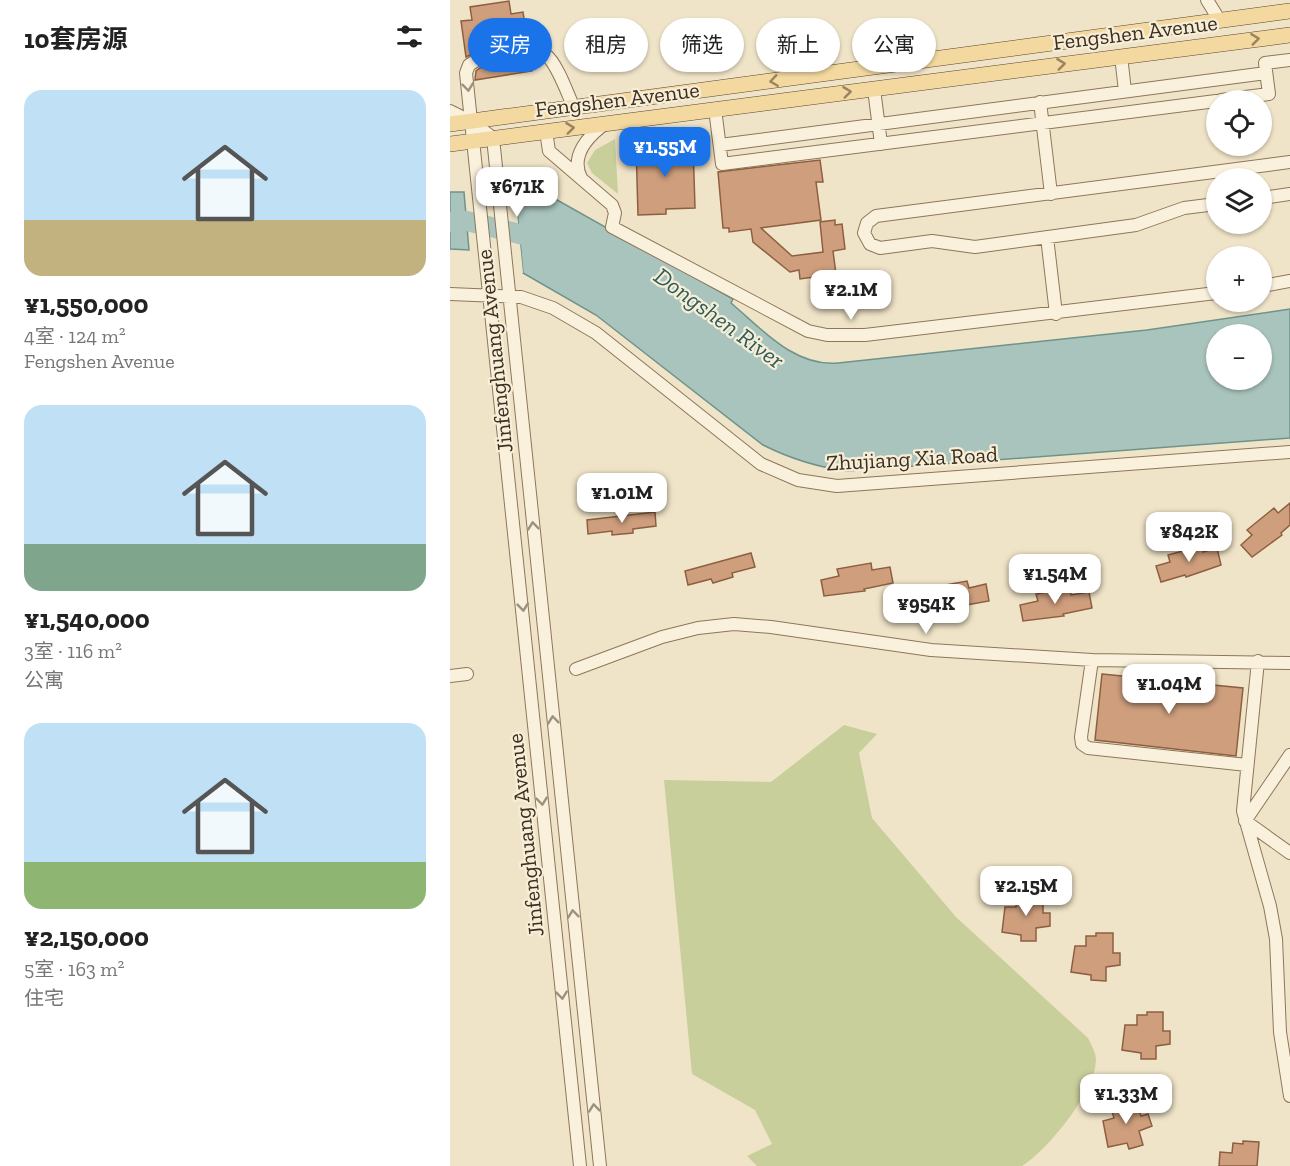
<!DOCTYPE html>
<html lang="zh">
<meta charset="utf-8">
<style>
:root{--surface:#fff;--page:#f6f6f6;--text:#222;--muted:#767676;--accent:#1a73e8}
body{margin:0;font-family:"Zilla Slab","Noto Sans SC",serif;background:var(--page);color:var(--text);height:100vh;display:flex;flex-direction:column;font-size:22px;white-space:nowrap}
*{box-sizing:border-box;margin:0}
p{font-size:20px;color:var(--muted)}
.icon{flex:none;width:33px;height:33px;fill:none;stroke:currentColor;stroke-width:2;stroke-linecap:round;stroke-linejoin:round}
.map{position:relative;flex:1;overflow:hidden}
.side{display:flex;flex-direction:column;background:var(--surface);width:450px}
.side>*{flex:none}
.guide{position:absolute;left:18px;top:18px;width:570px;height:54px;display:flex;gap:12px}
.controls{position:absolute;left:756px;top:90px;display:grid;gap:12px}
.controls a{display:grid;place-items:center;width:66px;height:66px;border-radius:50%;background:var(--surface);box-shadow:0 2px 4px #0004;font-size:30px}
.price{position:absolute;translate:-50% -51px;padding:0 14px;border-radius:12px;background:#fff;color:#222;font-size:20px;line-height:39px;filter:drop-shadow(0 2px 3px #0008)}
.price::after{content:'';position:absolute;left:50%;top:36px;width:18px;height:14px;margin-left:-9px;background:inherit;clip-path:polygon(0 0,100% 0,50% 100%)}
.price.selected{background:var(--accent);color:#fff}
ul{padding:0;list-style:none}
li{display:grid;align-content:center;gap:12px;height:318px;padding:0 24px}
li span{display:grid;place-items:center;height:186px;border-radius:18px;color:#555}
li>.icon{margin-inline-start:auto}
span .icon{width:108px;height:108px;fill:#fffc;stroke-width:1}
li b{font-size:26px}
h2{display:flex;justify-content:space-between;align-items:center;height:72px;padding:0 24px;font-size:26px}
.chip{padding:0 21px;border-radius:27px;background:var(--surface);box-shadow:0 2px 4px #0004;font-size:21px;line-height:54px}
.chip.selected{background:var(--accent);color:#fff}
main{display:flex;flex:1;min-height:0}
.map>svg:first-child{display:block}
.green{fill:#c9cf9b}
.water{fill:#a9c4bc;stroke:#6f938a;stroke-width:1.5;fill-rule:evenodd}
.pier{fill:#f0e4c8}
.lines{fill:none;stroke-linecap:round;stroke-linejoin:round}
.river{stroke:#a9c4bc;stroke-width:20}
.building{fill:#cf9f7d;stroke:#8d5f41;stroke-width:1.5}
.minor-casing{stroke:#8d765c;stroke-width:14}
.major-casing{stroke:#5b4430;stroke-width:16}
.minor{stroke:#faf1dc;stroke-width:12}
.major{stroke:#f3d9a0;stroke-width:15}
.oneway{stroke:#988460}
.oneway2{stroke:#9c907e}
.labels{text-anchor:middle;stroke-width:4.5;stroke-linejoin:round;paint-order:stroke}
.street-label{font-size:22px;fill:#3d2e20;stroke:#f7eed8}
.water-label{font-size:24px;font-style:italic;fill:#2f5d5a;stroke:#f7eed8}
</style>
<main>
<section class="side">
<h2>10套房源<svg class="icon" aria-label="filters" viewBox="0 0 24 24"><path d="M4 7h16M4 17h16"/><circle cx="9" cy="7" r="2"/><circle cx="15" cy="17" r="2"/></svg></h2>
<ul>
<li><span style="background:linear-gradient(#bfe0f5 70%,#c2b280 0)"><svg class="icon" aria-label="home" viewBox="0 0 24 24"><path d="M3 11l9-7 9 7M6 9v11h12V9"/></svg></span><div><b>¥1,550,000</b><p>4室 · 124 m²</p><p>Fengshen Avenue</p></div></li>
<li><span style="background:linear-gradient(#bfe0f5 75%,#7fa58c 0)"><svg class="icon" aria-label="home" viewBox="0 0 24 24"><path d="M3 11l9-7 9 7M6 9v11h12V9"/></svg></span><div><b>¥1,540,000</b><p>3室 · 116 m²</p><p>公寓</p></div></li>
<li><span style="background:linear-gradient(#bfe0f5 75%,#8fb573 0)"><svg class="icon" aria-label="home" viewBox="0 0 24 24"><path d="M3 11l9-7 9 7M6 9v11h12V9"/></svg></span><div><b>¥2,150,000</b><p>5室 · 163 m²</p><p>住宅</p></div></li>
</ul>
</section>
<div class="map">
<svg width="840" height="1166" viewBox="0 0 840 1166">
<rect width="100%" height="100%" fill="#f0e4c8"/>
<!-- green -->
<path class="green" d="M 165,139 L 168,194 L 142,173 L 137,163 L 145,150 Z
M 394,725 L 427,734 L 409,753 L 422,818 L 506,917 L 638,1038 C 641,1044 646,1053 646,1060 C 645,1092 598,1150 572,1166 L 307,1166 L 297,1156 L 322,1144 L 305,1110 L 242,1074 L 214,780 L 321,782 Z"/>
<!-- water -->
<path class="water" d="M 65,187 L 93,192 L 283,299 L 281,303 C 312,329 344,367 388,363 L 697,330 L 840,309 L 840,438 L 397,471 C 366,467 341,459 313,445 L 146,315 L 73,273 ZM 766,334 L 812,334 L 812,380 L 766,380 Z
M 0,192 L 14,192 L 19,250 L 0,249 Z"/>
<!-- pier -->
<path class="pier" d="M 64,184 L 73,273 L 70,273 L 62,187 Z"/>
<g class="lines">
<!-- river -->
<path class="river" d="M 0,222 L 17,221 L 94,240"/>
</g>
<!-- building -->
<path class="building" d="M 59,1 L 61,14 L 73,12 L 78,44 L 26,52 L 16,57 L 11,21 L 22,20 L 20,7 Z
M 80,60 L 82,71 L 25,80 L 26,71 L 30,68 Z
M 243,143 L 245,208 L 216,209 L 216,214 L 188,215 L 186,145 Z
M 370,160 L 373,182 L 366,182 L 371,220 L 311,228 L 342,256 L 373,252 L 370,222 L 385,220 L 385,225 L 392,224 L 395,249 L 383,251 L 386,274 L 350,279 L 349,270 L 340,272 L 303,242 L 301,229 L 279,232 L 279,228 L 273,228 L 268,172 Z
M 840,503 L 840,525 L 831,533 L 832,535 L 802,557 L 791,545 L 802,535 L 797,530 L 824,508 L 828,513 Z
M 205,512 L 206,526 L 183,529 L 183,533 L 162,535 L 162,531 L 138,534 L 137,520 Z
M 751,546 L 753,552 L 767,548 L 771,565 L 736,577 L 735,575 L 711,582 L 706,566 L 720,562 L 718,555 Z
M 301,553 L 305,567 L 282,573 L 283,577 L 263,583 L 261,579 L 238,585 L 235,571 Z
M 421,563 L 422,570 L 440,567 L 443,583 L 414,589 L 415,591 L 374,596 L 371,580 L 389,576 L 387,569 Z
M 517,581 L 519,588 L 536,584 L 539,601 L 511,606 L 511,608 L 470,614 L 467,597 L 485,594 L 484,587 Z
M 620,588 L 621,595 L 639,592 L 642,608 L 613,614 L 614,616 L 573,621 L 570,605 L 588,601 L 586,594 Z
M 652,674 L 793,688 L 786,756 L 645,740 Z
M 577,894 L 593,894 L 593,913 L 600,913 L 600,926 L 586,928 L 586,941 L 571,941 L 571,935 L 552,932 L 555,907 L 566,907 L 567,897 L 577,897 Z
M 646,933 L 663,933 L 663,953 L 670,953 L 670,965 L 656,967 L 656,981 L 641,980 L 641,975 L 621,972 L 625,946 L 636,946 L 636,936 L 646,936 Z
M 697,1012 L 713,1012 L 713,1031 L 720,1031 L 720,1044 L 706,1046 L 706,1059 L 691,1059 L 691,1053 L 672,1050 L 675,1025 L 687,1025 L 687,1015 L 697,1015 Z
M 685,1097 L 691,1116 L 698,1114 L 702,1126 L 689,1131 L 693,1145 L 679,1149 L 677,1143 L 658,1147 L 653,1121 L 664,1118 L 661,1108 Z
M 793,1141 L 809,1142 L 807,1166 L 769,1166 L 770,1152 L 782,1153 L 783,1143 L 793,1144 Z"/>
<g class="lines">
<defs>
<path id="minor" d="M 757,0 L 770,21
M 671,56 L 675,91
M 424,89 L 431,144
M 771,100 L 819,94 L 815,63 L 840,60
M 590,102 L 601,194
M 124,108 C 118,95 107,63 96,55 C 85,47 41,58 27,60 L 19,65 L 16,73 L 130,1166
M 265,109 L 272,164 L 766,101
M 0,111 L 22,122 L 43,138 L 150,1166
M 96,131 L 99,151 L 162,205 L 165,213 L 162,227 L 358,331 L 377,335 L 415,335 L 766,293
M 270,145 L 816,73
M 131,178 C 120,156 138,136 156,123
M 812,198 L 840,194
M 766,204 L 734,208 L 686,225 L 525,247 L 482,241 L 430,248 L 420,244 L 414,233 L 417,223 L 426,216 L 840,162
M 597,237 L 606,314
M 812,286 L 840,281
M 0,294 L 71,297 L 103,308 L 146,333 L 311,464 L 348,480 L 387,486 L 840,452
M 642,660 L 631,737 L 632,744 L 638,748 L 797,765
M 808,661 L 793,811 L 820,906 L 826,939 L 830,1032 L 840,1096
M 126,669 L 212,637 L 248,628 L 284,624 L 321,627 L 481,650 L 642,660 L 840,663
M 0,676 L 17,674
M 840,755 L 795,821 L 840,853"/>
<path id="major" d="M 0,124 L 840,11
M 0,144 L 840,35"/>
</defs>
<!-- minor casing -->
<use href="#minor" class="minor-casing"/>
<!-- major casing -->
<use href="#major" class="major-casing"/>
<!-- minor -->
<use href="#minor" class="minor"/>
<!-- major -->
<use href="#major" class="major"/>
</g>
<!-- one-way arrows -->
<defs><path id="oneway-chevron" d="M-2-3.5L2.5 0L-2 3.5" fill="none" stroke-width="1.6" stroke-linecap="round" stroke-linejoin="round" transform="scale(1.5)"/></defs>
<g class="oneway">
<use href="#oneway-chevron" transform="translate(805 39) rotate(-7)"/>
<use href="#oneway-chevron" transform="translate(611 64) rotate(-7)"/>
<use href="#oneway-chevron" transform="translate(324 81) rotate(172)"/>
<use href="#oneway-chevron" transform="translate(397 92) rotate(-7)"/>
<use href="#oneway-chevron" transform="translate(120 128) rotate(-7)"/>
</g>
<g class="oneway2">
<use href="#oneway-chevron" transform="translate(18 87) rotate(83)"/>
<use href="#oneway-chevron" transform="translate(83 526) rotate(-96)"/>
<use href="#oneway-chevron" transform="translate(73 607) rotate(84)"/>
<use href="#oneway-chevron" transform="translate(103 720) rotate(-96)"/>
<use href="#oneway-chevron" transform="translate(92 801) rotate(84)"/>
<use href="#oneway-chevron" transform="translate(123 914) rotate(-96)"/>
<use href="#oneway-chevron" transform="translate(112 995) rotate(84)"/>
<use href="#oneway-chevron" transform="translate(144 1108) rotate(-96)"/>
</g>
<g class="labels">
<!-- street labels -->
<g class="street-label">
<text transform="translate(685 32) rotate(-7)" y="8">Fengshen Avenue</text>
<text transform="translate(167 99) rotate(-7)" y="8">Fengshen Avenue</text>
<text transform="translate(44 351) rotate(-96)" y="8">Jinfenghuang Avenue</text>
<text transform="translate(462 458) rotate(-3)" y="8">Zhujiang Xia Road</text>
<text transform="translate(75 835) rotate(-96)" y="8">Jinfenghuang Avenue</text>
</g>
<!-- water labels -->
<g class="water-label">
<text transform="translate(269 318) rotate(36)" y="8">Dongshen River</text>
</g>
</g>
</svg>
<div class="controls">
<a><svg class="icon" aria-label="locate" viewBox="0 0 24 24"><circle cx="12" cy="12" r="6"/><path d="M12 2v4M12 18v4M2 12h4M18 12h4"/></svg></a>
<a><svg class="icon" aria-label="layers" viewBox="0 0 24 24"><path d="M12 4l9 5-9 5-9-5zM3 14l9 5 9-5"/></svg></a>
<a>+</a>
<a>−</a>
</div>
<b class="price selected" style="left:215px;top:178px">¥1.55M</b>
<b class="price" style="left:67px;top:218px">¥671K</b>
<b class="price" style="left:401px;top:321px">¥2.1M</b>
<b class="price" style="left:172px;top:524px">¥1.01M</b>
<b class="price" style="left:739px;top:563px">¥842K</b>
<b class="price" style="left:605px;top:605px">¥1.54M</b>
<b class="price" style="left:476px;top:635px">¥954K</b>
<b class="price" style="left:719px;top:715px">¥1.04M</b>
<b class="price" style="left:576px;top:917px">¥2.15M</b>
<b class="price" style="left:676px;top:1125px">¥1.33M</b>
<div class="guide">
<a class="chip selected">买房</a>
<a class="chip">租房</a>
<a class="chip">筛选</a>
<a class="chip">新上</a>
<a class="chip">公寓</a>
</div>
</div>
</main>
